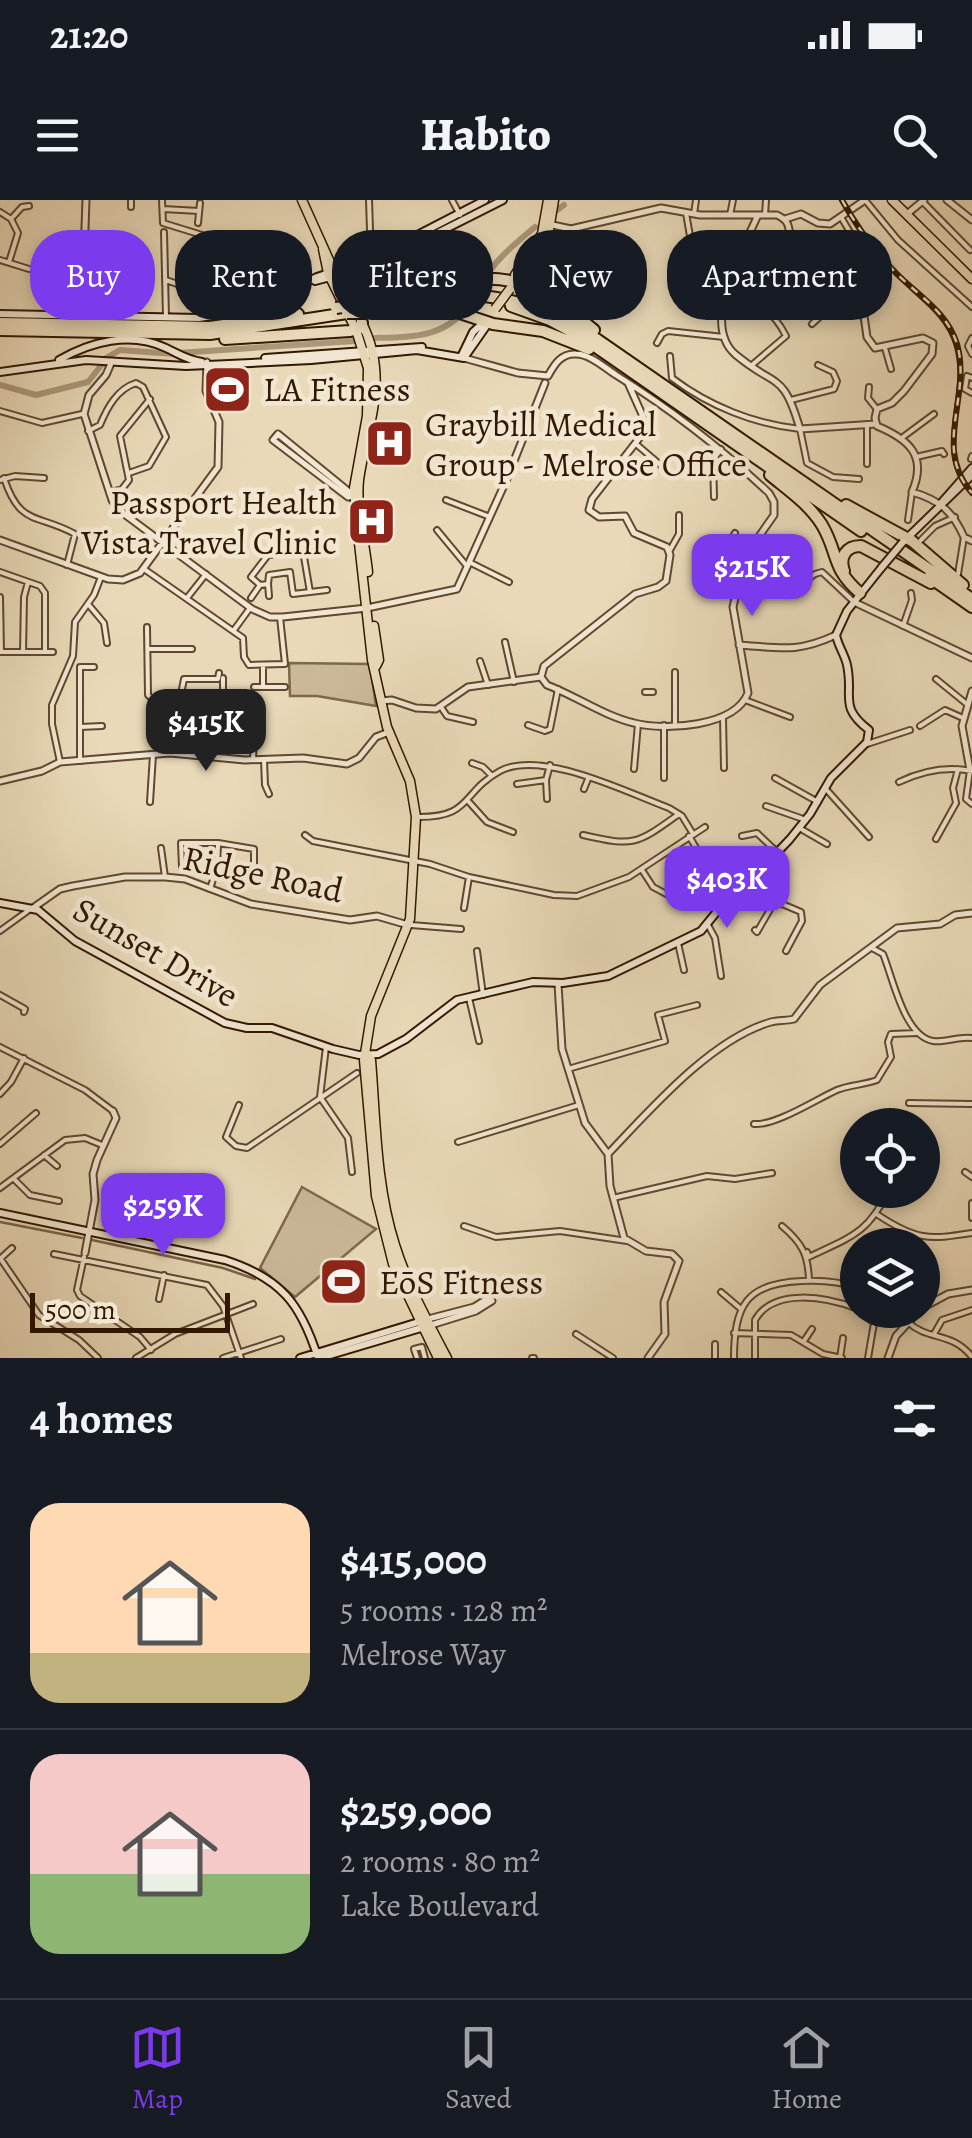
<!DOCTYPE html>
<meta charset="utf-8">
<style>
:root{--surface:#171b24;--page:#242831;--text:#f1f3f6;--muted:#9ea1a6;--line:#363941;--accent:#7c3aed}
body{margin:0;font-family:Alegreya,serif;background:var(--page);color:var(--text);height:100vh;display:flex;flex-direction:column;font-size:38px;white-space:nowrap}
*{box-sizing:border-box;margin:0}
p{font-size:32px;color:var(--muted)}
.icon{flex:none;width:55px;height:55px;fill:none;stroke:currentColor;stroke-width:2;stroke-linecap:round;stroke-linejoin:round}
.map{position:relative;height:1158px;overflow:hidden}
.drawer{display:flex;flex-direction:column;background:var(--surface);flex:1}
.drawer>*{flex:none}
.top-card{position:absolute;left:30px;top:30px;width:912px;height:90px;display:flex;gap:20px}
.buttons{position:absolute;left:840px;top:908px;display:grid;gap:20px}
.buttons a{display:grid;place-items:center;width:100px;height:100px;border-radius:50%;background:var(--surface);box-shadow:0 5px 15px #0003;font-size:50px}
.scale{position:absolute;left:30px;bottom:25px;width:200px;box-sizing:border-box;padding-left:10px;border:5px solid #321800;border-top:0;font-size:28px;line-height:35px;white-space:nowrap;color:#321800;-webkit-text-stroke:8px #f1e6d1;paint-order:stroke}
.price{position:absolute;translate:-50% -85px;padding:0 22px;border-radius:20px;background:var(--accent);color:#fff;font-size:32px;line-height:65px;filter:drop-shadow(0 2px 5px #0008)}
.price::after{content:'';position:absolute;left:50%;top:60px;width:30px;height:22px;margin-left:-15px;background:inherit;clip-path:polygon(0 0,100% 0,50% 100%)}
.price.selected{background:#222;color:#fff}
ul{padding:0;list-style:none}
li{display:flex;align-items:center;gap:30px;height:250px;padding:0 30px}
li+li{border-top:2px solid var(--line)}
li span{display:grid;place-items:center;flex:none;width:280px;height:200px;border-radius:30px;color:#555}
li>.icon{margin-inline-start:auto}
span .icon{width:120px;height:120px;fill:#fffc;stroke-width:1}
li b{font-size:42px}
h2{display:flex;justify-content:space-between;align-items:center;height:120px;padding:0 30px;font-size:42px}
.chip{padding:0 35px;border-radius:40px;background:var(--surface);box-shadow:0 5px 15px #0003;font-size:35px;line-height:90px}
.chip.selected{background:var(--accent);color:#fff}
.status{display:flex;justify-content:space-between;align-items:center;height:70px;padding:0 50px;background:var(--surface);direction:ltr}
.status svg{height:28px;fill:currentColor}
header{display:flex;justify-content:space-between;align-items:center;height:130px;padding:0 30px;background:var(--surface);font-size:45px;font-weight:800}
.menu{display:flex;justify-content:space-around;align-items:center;height:140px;border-top:2px solid var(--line);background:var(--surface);font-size:28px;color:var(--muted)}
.menu a{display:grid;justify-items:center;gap:5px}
.menu .selected{color:var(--accent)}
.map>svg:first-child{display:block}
.green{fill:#cab899;stroke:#7e684c;stroke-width:2.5}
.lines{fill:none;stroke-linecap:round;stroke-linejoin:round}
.stream{stroke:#7b6449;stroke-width:2.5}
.river{stroke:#ab9779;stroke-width:6}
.minor-casing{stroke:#60482e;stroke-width:8}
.tertiary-casing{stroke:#60482e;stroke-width:9}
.secondary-casing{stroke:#321800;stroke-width:10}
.primary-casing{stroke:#321800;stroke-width:11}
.motorway-casing{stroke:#321800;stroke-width:14}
.minor{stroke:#f1e6d1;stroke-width:4}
.tertiary{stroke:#f1e6d1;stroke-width:5}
.secondary{stroke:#f1e6d1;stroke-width:6}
.primary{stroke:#e9d9b8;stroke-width:8}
.motorway{stroke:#e9d9b8;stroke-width:10}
.tram{stroke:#321800;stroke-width:2.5}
.rail-casing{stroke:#321800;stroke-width:6}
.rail{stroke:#f1e6d1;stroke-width:2.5;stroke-dasharray:8;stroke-linecap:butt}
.secondary-bridge-casing{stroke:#321800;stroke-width:10;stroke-linecap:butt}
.primary-bridge-casing{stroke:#321800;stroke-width:11;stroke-linecap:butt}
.motorway-bridge-casing{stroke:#321800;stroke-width:14;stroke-linecap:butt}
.secondary-bridge{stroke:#f1e6d1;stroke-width:6}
.primary-bridge{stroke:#e9d9b8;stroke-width:8}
.motorway-bridge{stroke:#e9d9b8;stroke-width:10}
.labels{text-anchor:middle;stroke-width:9;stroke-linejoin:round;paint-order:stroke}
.poi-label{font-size:35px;fill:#321800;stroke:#f1e6d1;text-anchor:start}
.street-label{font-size:35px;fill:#321800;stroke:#f1e6d1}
</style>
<div class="status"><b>21:20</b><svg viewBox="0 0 49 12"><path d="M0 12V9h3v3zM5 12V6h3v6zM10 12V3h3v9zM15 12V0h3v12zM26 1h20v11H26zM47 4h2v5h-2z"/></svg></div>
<header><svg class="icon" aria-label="menu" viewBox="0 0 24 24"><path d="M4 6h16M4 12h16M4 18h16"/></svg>Habito<svg class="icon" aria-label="search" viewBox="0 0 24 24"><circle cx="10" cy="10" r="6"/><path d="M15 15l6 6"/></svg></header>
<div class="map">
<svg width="972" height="1158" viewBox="0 0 972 1158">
<rect width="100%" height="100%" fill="#e9d9b8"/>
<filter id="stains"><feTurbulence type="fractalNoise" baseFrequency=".002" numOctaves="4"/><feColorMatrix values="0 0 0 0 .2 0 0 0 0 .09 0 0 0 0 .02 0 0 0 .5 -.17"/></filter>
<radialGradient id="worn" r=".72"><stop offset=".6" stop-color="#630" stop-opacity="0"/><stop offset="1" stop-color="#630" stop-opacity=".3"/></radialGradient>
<!-- green -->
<path class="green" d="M 289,463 L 370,464 L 376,506 L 317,496 L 290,496 Z
M 302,987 L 376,1029 L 295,1097 L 260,1068 Z"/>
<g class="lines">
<!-- stream -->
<path class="stream" d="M 0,1022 L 82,1038
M 92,1040 L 223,1068 L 255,1079"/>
<!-- river -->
<path class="river" d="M 557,10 L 564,5
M 479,87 C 493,62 513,45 535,27
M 375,138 C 412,137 447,138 470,103
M 178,153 L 355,141
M 106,158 L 120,150 L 174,154
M 0,185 L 36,195 L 88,182 L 103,163"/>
<defs>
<path id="minor" d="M 131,0 L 131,7
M 162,0 L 163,23 L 215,39
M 369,0 L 371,59
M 452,0 L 460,15
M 865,0 L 898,40 L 972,107
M 922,1 L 970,50
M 163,9 L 199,11
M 0,12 L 11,19
M 686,13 L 695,65
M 694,14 L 696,0
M 730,15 L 733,0
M 765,15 L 766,0
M 841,17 L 874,73
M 11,19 L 22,7 L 29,6
M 198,23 L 200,3
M 164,32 L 166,117
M 0,60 L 29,69
M 9,62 L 18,33 L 11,19
M 166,80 L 183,86 L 190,71
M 725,95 C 755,100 772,108 786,136 L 752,165
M 812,124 L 841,97
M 972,138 L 968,146 L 972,154
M 657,143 L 662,134 L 668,131 L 724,137
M 885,148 L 891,169
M 670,156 L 672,178 C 709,206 754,224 800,229 L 807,263 L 833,277 L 859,279
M 972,178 L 967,176 L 965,189 L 972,193
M 869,187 L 868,198 L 876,208
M 791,200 L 834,189 L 837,181 L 833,172 L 818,165
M 0,211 L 42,223 L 82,214
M 867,224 L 867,264
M 88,231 L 100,225 C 107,208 117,189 136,183 L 143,187 L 166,237 L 149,266 L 129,273
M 903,237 L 934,214
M 636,244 L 670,273
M 916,257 L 942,251 L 944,254
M 971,259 L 972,256
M 4,278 C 20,327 37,313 75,334 L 67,365
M 0,280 L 15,276 L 44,278
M 111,292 L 122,289 L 129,280 L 120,236 L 150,199
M 714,297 L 713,260 L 721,249
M 446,300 L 490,317
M 908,320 L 912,292
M 437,330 L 466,365
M 735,333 L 726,349 L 744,358
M 921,340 L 935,326 L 955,317
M 670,350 L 679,334 L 679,315
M 471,363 L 509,382
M 144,369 L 243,438 L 244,457 L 249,465 L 285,464 L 280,417
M 0,372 L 40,386 L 45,393 L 45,452
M 958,374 L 964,337
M 260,385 L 251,377 L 268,355 L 303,351 L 310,392 L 293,394 L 290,372 L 269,375 L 268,384
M 310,392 L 327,390
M 786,395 L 815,374 L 822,372 L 854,402
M 0,397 L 1,452
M 187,398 L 206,374
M 251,398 L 260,385 L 268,384 L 269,396
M 88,404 L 104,423 L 107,443
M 903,426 L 912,400 L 911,393
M 147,427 L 148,495 L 170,515 L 170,553
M 234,430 L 250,408
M 505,442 L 514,482
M 148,449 L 192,449
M 0,452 L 53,452
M 23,452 L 24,397 L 28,382
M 480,461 L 488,485
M 263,467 L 263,487
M 223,478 L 223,494 L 247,498 L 255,509 L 253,560
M 936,479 L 968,505
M 254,487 L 285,487
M 645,492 L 653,492
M 745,500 L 790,517
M 441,507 L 447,516 L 473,522
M 170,514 L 180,499 L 184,479 L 218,479 L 219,473
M 723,517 L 724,568
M 528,525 L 545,531 L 550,529 L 558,489
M 664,525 L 664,578
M 675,525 L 675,472
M 920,526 L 945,510 L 963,518
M 80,527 L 102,526
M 867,544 L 910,530
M 264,560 L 265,585 L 269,594
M 80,561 L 80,467 L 94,467
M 60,562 L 52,524 L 52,505 L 73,456 L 75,422 L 94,395 L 101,377
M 472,563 L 483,567 L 492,576
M 634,569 L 638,524
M 970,570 L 966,599 L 972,604
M 775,578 L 818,602
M 899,582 C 922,571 947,566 972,571
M 517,584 L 546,580
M 825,588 L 869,637
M 584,589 L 588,579
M 547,599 L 546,580 L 550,565
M 150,602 L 153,555
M 469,602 L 487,622 L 513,632
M 956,603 L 953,588 L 958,569
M 766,606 L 806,620
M 416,617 C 473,618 460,593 500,571 C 541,549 626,592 669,608 L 682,616 L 693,634
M 801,629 L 827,644
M 305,635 L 313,641 L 430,664 L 469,677 L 554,695 L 577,696 L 629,677 L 705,627
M 583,635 C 635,647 637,644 679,614
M 689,636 L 698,651
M 742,636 L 757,633 L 778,653
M 936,639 L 956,603
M 161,648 L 165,677
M 182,667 L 181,643 L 218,643 L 254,649 L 254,671
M 642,670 L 653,687 L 672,697
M 708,678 L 731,696
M 743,681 L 761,695 L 801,712 L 802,721 L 786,751
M 210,689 L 217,667 L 218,645
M 464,708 L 469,677
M 411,725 L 461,729
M 708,725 L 715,738 L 721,776
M 755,730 L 757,732 L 775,701
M 0,731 L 29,710
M 678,743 L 684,770
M 872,748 L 883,754 C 893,778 904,836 933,841 C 946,843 958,836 972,838
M 477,751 L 483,795
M 0,795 L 25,809 L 24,812
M 469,798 L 479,841
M 0,847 L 85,890 L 113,911
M 326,847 L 320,897 L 348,938 L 352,972
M 568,869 L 665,841 L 658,815 L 697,805
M 0,894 L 11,882 L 24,858
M 909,903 L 972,904
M 239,905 L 226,937 L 236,946 L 247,948 L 357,873
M 754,924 C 775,926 815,900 837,890 C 849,885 864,885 877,880 L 891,857 L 888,842 L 891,834 L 917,833
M 458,942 L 579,905
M 0,944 L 36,913
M 44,955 L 57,966
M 965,972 L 972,977
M 14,979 L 30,995 L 59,1001
M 0,988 L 65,940 L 85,938 L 102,945
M 613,998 L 707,976 L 735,979 L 772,973
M 972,1003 L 972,1018
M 878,1015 C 916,1040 928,1040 972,1033
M 464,1026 L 496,1037 L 560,1031 L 627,1041
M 782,1026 C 802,1043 808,1054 809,1080
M 807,1052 L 809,1057 L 815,1054 C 854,1036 869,1031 889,990
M 54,1054 L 207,1085 L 223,1106 L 241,1158
M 84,1057 L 77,1090 L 80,1096 L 140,1137 L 151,1150
M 0,1058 L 39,1115 L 79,1140 L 98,1158
M 1,1058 L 12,1048
M 721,1092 L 741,1109
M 159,1099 L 164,1075
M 860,1110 L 874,1123 L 868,1158
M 893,1110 L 907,1123
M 908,1122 C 927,1141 952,1131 972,1157
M 734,1133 L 791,1135 L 823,1154 L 842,1158
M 576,1134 L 613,1158
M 934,1134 L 942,1120 L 972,1110
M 804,1141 L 812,1129
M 715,1144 L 715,1158
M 422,1147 L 425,1158
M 136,1158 L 175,1134 L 253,1104
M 223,1158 L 281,1139
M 417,1158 L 414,1149 L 422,1147
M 532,1158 L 534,1158
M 734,1158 C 734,1106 746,1083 802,1081 C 821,1080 839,1081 858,1088
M 755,1158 L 755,1120 C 774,1087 827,1097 858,1109
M 840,1158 L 843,1138"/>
<path id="tertiary" d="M 86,0 L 84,56 L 89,116
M 947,0 L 972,20
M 907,14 L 924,0
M 758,15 C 743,49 699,124 736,155 C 777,189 783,171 800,229 L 876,224
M 785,19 L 801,14 L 818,23 L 830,24 L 865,0
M 548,24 L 571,29 L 661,8 L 700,15 L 777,15 C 794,23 786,31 793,44 C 797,51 804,59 809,66 L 838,71 L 839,95 L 863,109 L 867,137 L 875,148 L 923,138 L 933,143 L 932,154 L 904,191 L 892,203 L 877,209 L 875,218 L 877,226 C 908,239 928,255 912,292 C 940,300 953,312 964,337 L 972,341
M 464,158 L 518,173 L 548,176 C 554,165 561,153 576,154 C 590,154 605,168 616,175 C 672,210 721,248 769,293 L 774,302 L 774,315 L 744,358 L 733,407 L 748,493 C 735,527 665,531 634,523 C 604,516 576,496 547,485 L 541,477 L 544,466 L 635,394 L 658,387 L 666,381 L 670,355 L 667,347 L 634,333 L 625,316 L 599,317 L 589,310 L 592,299 L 644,232 L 645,221 L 628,183
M 112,161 L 106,175 L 89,195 L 84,214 L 112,300 L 120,311 L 252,409 L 270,417 L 283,417 L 367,408 L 457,389 L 506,281 L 545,183
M 278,234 L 273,240 L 348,297 L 357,296
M 278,234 L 353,295
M 0,340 L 108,379 L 123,380 L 140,373 L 218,267 L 219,222 L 206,191 L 207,162
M 854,402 L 972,458
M 739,445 C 781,448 797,453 836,435
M 381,501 L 392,500 L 416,508 L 436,509 L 468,487 L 541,477
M 970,570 L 962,526 L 972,491
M 0,581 L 42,571 L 60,562 L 170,553 L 245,560 L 303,558 L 347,564 L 359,558 L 376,537 L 389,532
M 33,708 L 60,689 L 73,686 L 125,677 L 165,677 L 185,679 L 251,704 L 350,720 L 377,716 L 408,725
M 558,784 L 562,849 L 585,923 L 608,954 L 610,986 L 624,1038 L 646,1051 L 672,1054 L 679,1061 L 664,1102 L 665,1134 L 648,1158
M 608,954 C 650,910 711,839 771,822 C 778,820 786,821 794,819 L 820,785 L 897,728 L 940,724 L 955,715 L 972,713
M 85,1053 L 95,1000 L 93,974 L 97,960 L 116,918 L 113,911
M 922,1108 L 948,1094 L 972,1090
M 428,1119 L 474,1107 L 490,1097
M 431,1125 L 476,1111 L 492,1101
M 888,1158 L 896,1136 L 920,1110"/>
<path id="secondary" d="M 315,81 L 372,66 L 503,0
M 0,114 L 199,118 L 232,113 L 269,100 L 317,77 L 371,59 L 485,0
M 461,157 L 473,132 L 484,122
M 265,158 L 422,147
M 59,160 C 90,142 130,131 166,148 C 179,154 187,160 202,162
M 0,172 L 86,160 L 186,166 L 311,160 L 417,150 L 464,158 L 487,125 L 485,122
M 942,302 L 972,268
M 904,341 L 972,275
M 0,703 L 38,710 L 75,741 L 225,823 L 247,828 L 272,828 L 333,849 L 359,855 L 378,854 L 406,839 L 457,800 L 533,782 L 563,783 L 608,776 L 701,731 L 750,671 L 772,658 L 790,639 L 810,614 L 831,578 L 867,542 L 869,530 C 838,506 854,497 847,465 C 845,455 838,446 836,435 L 847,411 L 882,367
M 0,1013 L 225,1060 C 281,1078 301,1104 318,1158
M 300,1158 L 422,1121
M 320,1158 L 424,1127"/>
<path id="primary" d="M 302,0 L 334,71 L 355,109
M 892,0 L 972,79
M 323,49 L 328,73 L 356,130 L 368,168 L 367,216 L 354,288 L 358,334 L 372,460 L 387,527 L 410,581 L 416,617 L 410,719 L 371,816 L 364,860 L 376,996 L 393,1064 L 438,1158
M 516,80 L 515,75 L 542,34 L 548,0
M 515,81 L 521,78 L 548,36 L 554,0
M 361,121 C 391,179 367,223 359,280 C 356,309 365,343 368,372
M 374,426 L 379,460 L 376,466
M 367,854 L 371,860 C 376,921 376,986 395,1045 C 407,1084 428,1122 447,1158"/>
<path id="motorway" d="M 427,88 C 507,69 531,78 594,130
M 269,100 L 284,99 L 286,105
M 362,104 C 455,88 517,87 598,140 L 972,399
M 511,106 L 550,120 L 580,136 L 861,331
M 372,109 L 444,99
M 397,111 L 454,111 L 493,124 L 543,131 L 589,149
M 265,113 L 286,105
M 0,123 L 210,127 L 298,114
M 0,130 L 210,134 L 347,113
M 225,139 L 350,131 L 360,128 L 362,123
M 770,275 C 788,290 809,304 822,325 C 839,354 831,368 860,393
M 846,305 L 912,341 L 963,385
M 844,371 C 839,357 846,346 861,346 L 931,383
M 929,377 L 972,407"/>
</defs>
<!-- minor casing -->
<use href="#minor" class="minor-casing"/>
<!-- tertiary casing -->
<use href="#tertiary" class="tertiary-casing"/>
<!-- secondary casing -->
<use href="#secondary" class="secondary-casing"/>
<!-- primary casing -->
<use href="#primary" class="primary-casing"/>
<!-- motorway casing -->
<use href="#motorway" class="motorway-casing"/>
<!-- minor -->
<use href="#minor" class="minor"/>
<!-- tertiary -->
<use href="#tertiary" class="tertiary"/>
<!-- secondary -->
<use href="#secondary" class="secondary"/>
<!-- primary -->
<use href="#primary" class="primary"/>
<!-- motorway -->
<use href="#motorway" class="motorway"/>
<!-- tram -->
<path class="tram" d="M 840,0 C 856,28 874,53 896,75 C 918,98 946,114 955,146 C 970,198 930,250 972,295"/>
<defs>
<path id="rail" d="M 842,0 C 857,27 875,52 897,74 C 919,96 947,112 957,144 C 972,195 932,248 972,293"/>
</defs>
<!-- rail casing -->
<use href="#rail" class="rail-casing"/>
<!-- rail -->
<use href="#rail" class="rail"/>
<defs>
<path id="secondary-bridge" d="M 882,367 L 903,342"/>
<path id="primary-bridge" d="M 495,109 L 510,89"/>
<path id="motorway-bridge" d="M 336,108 L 362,104
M 347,113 L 366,113"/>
</defs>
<!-- secondary-bridge casing -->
<use href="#secondary-bridge" class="secondary-bridge-casing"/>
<!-- primary-bridge casing -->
<use href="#primary-bridge" class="primary-bridge-casing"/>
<!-- motorway-bridge casing -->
<use href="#motorway-bridge" class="motorway-bridge-casing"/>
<!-- secondary-bridge -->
<use href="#secondary-bridge" class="secondary-bridge"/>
<!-- primary-bridge -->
<use href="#primary-bridge" class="primary-bridge"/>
<!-- motorway-bridge -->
<use href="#motorway-bridge" class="motorway-bridge"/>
</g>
<!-- icons -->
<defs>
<symbol id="stadium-square" viewBox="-11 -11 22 22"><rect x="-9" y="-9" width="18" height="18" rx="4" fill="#8f2418" stroke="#f1e6d1"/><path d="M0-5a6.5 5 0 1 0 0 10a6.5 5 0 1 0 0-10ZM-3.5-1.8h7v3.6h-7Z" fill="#fff"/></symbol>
<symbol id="hospital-square" viewBox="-11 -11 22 22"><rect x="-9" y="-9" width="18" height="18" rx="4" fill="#8f2418" stroke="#f1e6d1"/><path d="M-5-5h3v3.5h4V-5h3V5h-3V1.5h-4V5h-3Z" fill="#fff"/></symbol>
</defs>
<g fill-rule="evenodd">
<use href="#stadium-square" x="200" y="162" width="55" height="55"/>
<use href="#hospital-square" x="362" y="216" width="55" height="55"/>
<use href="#hospital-square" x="344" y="294" width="55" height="55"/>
<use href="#stadium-square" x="316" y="1054" width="55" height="55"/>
</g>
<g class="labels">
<!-- poi labels -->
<g class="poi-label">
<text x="263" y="201">LA Fitness</text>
<text x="425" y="236">Graybill Medical<tspan x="425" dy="40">Group - Melrose Office</tspan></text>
<text x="337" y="314" text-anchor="end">Passport Health<tspan x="337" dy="40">Vista Travel Clinic</tspan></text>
<text x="379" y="1094">EōS Fitness</text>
</g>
<!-- street labels -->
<g class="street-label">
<text transform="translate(263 674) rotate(12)" y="12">Ridge Road</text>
<text transform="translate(156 752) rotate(30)" y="12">Sunset Drive</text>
</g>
</g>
<rect width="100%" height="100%" filter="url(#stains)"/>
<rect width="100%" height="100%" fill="url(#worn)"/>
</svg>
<div class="buttons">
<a><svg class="icon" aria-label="locate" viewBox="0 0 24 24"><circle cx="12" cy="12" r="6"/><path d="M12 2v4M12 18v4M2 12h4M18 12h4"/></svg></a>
<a><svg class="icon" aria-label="layers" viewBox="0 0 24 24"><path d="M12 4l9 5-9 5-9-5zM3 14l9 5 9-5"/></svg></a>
</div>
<div class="scale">500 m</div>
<b class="price" style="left:752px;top:419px">$215K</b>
<b class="price selected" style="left:206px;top:574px">$415K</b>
<b class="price" style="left:727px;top:731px">$403K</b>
<b class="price" style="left:163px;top:1058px">$259K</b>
<div class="top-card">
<a class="chip selected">Buy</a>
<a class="chip">Rent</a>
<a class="chip">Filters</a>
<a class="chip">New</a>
<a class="chip">Apartment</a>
</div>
</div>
<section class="drawer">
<h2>4 homes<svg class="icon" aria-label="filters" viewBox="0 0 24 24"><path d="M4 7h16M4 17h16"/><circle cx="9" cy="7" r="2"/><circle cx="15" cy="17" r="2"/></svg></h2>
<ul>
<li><span style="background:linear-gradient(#ffd9b3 75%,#c2b280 0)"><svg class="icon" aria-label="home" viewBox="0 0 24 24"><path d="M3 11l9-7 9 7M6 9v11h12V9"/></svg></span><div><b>$415,000</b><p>5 rooms · 128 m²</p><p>Melrose Way</p></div></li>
<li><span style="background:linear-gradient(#f6c9c9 60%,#8fb573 0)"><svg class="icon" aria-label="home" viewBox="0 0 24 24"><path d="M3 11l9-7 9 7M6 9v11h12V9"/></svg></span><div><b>$259,000</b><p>2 rooms · 80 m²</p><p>Lake Boulevard</p></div></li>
</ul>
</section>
<nav class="menu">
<a class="selected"><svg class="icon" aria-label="map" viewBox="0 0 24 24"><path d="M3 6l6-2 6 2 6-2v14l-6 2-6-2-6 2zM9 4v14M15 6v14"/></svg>Map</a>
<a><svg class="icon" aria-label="saved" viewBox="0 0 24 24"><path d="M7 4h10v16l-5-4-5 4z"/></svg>Saved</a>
<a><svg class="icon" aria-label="home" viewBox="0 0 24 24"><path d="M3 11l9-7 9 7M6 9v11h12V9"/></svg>Home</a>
</nav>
